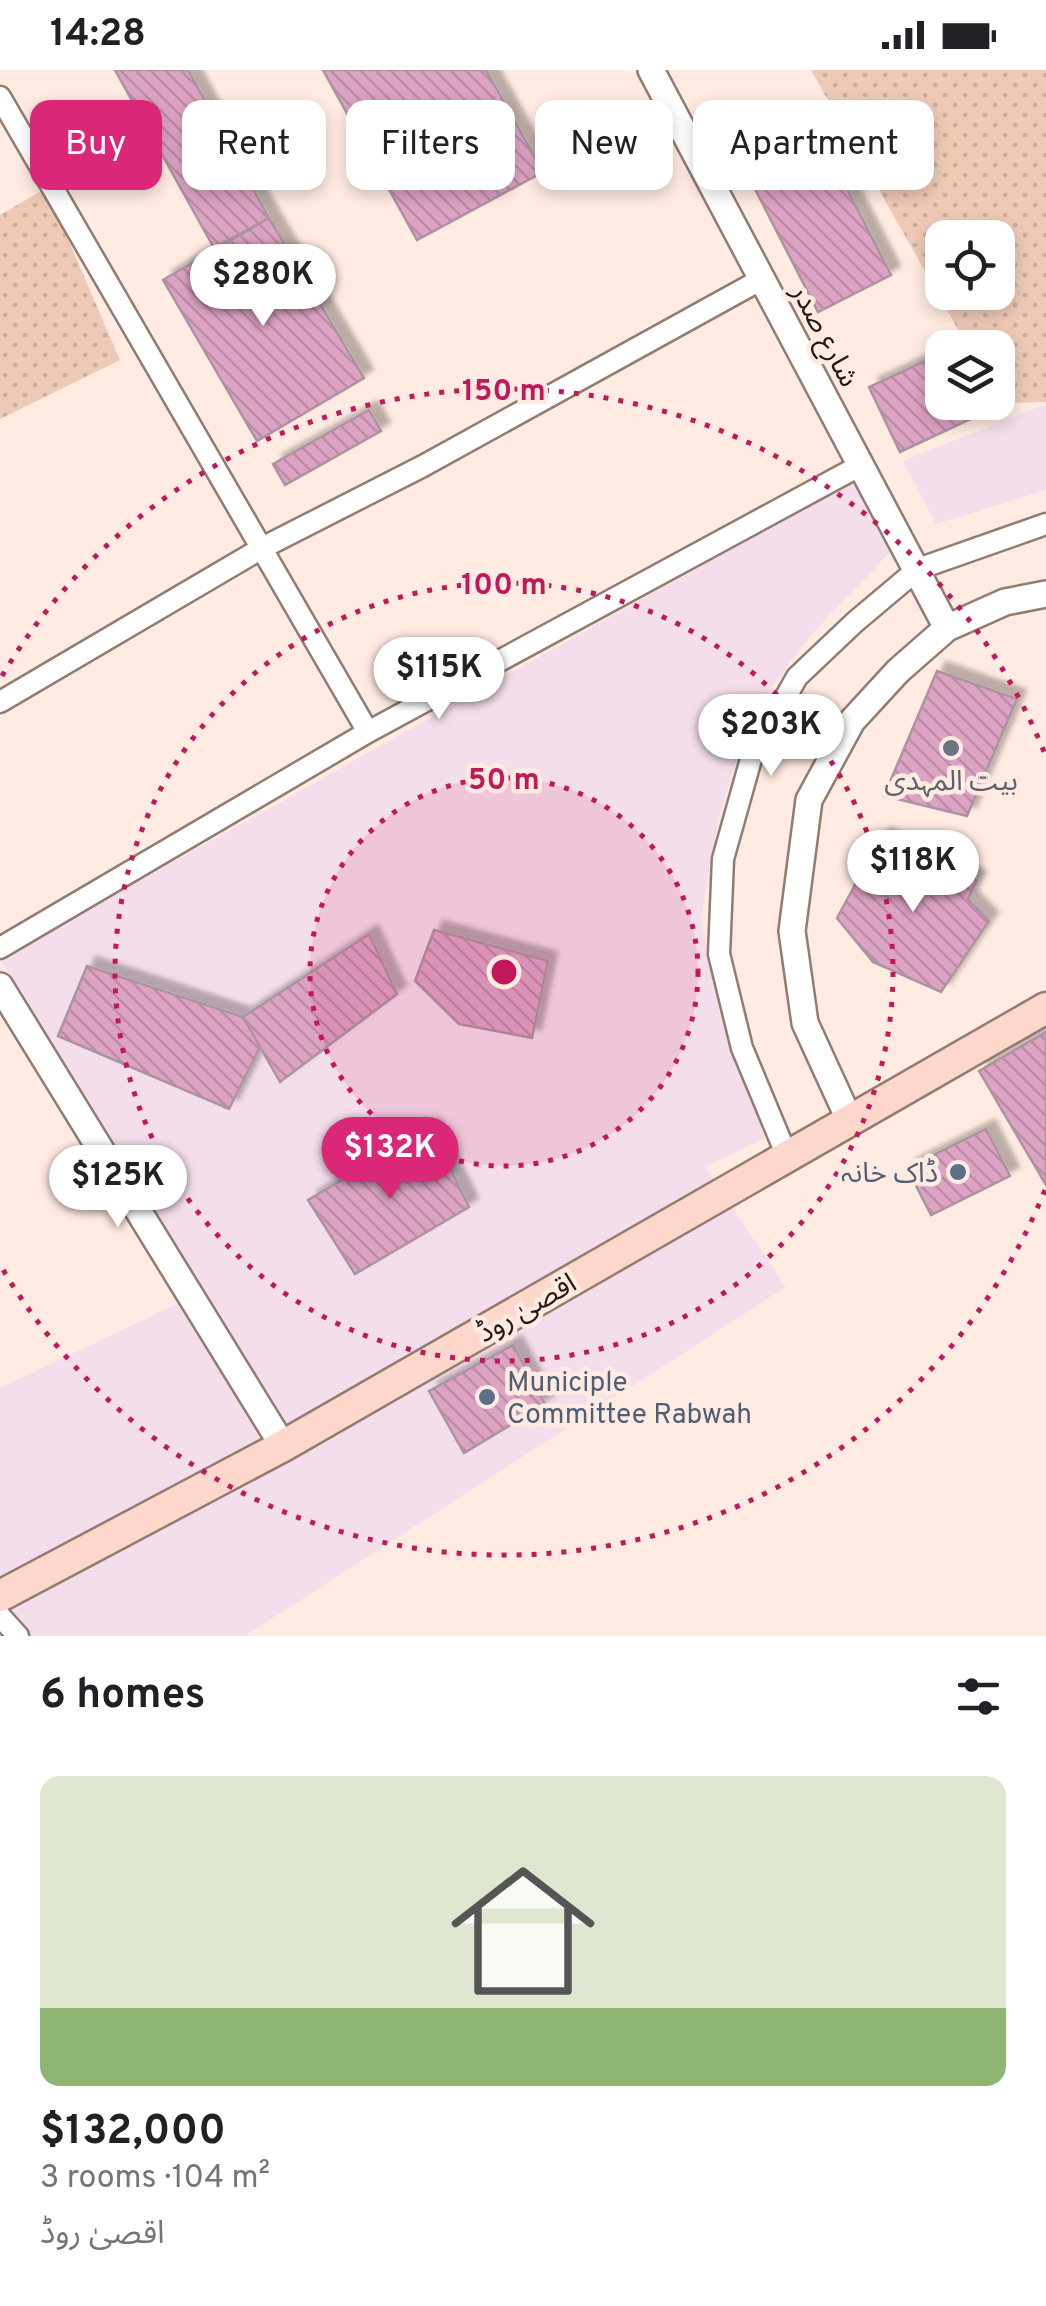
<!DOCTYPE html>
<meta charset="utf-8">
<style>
:root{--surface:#fff;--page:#f2f2f2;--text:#202124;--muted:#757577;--accent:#db2777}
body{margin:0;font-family:Overpass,"Noto Sans Arabic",sans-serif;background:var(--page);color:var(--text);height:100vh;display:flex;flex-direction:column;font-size:38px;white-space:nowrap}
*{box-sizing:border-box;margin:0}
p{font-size:32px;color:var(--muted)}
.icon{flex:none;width:55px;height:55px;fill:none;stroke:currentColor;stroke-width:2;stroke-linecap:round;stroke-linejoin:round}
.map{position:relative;height:1566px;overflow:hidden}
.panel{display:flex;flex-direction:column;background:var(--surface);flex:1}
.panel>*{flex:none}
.top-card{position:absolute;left:30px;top:30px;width:988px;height:90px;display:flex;gap:20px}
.fabs{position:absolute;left:925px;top:150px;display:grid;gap:20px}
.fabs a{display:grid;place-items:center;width:90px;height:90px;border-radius:20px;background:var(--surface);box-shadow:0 5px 15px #0003;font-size:50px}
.price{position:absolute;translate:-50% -85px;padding:0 22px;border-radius:35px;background:#fff;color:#222;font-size:32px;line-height:65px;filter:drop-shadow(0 2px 5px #0008)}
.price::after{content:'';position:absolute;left:50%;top:60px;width:30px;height:22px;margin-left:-15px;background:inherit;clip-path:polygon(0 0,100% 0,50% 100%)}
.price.selected{background:var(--accent);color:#fff}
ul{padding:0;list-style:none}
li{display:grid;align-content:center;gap:20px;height:530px;padding:0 40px}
li span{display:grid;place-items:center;height:310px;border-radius:20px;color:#555}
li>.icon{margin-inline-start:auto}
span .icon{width:180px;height:180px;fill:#fffc;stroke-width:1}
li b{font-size:42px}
h2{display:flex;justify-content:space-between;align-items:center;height:120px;padding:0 40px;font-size:42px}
.pill{padding:0 35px;border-radius:20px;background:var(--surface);box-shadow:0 5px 15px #0003;font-size:35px;line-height:90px}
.pill.selected{background:var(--accent);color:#fff}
.status{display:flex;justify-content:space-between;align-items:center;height:70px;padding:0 50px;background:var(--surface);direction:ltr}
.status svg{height:28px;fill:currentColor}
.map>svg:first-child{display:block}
.commercial{fill:#f5deeb}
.grass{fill:url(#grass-dots);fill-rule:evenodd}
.building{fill:url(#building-back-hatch);stroke:#ab94a0;stroke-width:2.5;filter:url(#shadow)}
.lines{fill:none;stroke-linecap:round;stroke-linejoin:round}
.minor-casing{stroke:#917c70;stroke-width:25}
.tertiary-casing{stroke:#917c70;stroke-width:30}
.secondary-casing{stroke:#917c70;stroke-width:35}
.minor{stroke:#fff;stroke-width:20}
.tertiary{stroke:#fff;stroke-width:25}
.secondary{stroke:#fdd7cc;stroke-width:30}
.ring{fill:none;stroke:#c2185b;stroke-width:5;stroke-dasharray:5 10}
.worship-dot{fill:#6b7280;stroke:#ffebe1;stroke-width:4}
.service-dot{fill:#5c6f8a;stroke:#ffebe1;stroke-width:4}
.labels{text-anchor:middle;stroke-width:9;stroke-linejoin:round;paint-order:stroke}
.street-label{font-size:28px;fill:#221a15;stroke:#ffebe1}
.worship-label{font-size:28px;fill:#5b616d;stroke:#ffebe1}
.service-label{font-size:28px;fill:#4e5e75;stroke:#ffebe1;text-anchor:end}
.centre{fill:#c2185b;stroke:#ffebe1;stroke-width:5}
.ring-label{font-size:30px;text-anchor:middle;font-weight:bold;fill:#c2185b;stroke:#ffebe1;stroke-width:9;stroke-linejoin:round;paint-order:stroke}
</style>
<div class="status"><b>14:28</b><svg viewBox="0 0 49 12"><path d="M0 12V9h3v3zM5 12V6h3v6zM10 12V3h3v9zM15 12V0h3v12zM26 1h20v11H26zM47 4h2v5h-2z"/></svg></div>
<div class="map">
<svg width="1046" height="1566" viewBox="0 0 1046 1566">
<defs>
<pattern id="grass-dots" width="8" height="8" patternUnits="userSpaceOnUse" patternTransform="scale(2.5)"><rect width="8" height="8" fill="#eecab6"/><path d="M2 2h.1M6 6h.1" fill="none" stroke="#ccad9c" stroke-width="1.8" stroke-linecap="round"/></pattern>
<pattern id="building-back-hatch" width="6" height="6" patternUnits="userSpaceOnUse" patternTransform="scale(2.5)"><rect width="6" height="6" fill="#dda3c3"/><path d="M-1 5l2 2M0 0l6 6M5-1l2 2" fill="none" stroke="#bd8ca7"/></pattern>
<filter id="shadow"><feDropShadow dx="9" dy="-9" stdDeviation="2.5" flood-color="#0004"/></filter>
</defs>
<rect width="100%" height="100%" fill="#ffebe1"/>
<!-- commercial -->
<path class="commercial" d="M 1041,336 L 1046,336 L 1046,420 L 936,454 L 903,391 Z
M 853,411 L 892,480 L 813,563 L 751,644 L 718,751 L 701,850 L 718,926 L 765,1068 L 705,1097 L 786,1217 L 245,1566 L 0,1566 L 0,1318 L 202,1222 L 0,889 Z"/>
<!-- grass -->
<path class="grass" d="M 811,0 L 1046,0 L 1046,332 L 1000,333 L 998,278 L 968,277 ZM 942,168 L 998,168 L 998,222 L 942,222 Z
M 46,118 L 120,290 L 0,349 L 0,145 Z"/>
<!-- building -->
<path class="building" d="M 115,0 L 188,0 L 269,148 L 214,178 Z
M 323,0 L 486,0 L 543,102 L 417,170 Z
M 827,80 L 891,205 L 818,242 L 754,117 Z
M 269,148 L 364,308 L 257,371 L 163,210 Z
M 942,283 L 942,332 L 966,332 L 973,348 L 900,382 L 869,317 Z
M 369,340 L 381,361 L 285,415 L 273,394 Z
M 937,601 L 1017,629 L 967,746 L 884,726 Z
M 881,767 L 977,810 L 968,829 L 989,851 L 941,922 L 873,892 L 837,848 Z
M 434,860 L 548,891 L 532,968 L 459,954 L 415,911 Z
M 369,864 L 397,924 L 280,1012 L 243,947 Z
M 87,896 L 243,947 L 260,977 L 229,1039 L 58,966 Z
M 1046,962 L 1046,1115 L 979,1001 Z
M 430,1058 L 469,1137 L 355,1204 L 308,1130 Z
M 986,1059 L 1010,1106 L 931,1145 L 907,1098 Z
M 513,1275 L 545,1334 L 464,1383 L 429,1321 Z"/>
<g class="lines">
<defs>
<path id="minor" d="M 0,27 L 368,662
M 0,632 L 262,478 L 423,396 L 762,209
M 0,878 L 368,662 L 861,395
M 787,1086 L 742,978 L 719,884 L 723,789 L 751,689 L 797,607 L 855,552 L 918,499 L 1046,454
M 0,1546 L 18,1566"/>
<path id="tertiary" d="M 651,0 L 947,558
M 0,916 L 283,1376
M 849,1049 L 805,953 L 792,861 L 809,730 L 852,651 L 898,601 L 947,558 L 1005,532 L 1046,524"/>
<path id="secondary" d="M 0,1526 L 283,1376 L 1046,938"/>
</defs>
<!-- minor casing -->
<use href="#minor" class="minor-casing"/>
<!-- tertiary casing -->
<use href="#tertiary" class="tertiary-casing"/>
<!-- secondary casing -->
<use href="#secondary" class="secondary-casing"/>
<!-- minor -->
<use href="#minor" class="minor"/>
<!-- tertiary -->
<use href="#tertiary" class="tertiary"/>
<!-- secondary -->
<use href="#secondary" class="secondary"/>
</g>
<!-- distance rings -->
<circle cx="504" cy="902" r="194" fill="#c2185b" fill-opacity=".12"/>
<g class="ring">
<circle cx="504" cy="902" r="194"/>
<circle cx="504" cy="902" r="389"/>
<path d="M1045 1120A583 583 0 0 1 2 1198M2 606A583 583 0 0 1 1045 684"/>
</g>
<!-- markers -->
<circle class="worship-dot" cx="951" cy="678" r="10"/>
<g class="service-dot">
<circle cx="958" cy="1102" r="10"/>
<circle cx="487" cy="1327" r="10"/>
</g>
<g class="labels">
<!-- street labels -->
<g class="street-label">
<text transform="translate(826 265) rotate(62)" y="10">شارع صدر</text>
<text transform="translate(526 1237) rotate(-30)" y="10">اقصیٰ روڈ</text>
</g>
<!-- worship labels -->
<g class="worship-label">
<text x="951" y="720">بیت المہدی</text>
</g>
<!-- service labels -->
<g class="service-label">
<text x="938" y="1112">ڈاک خانہ</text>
<text x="507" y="1321" text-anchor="start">Municiple<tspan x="507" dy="32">Committee Rabwah</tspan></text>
</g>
</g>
<circle cx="504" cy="902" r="15" class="centre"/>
<g class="ring-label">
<text x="504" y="330">150 m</text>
<text x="504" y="524">100 m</text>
<text x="504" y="719">50 m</text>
</g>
</svg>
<div class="fabs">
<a><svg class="icon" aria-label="locate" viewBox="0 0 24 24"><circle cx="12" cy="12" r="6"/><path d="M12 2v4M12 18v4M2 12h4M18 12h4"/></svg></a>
<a><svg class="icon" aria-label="layers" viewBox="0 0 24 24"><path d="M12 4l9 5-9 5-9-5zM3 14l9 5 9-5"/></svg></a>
</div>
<b class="price" style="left:263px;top:259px">$280K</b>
<b class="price" style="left:439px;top:652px">$115K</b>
<b class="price" style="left:771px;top:709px">$203K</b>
<b class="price" style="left:913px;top:845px">$118K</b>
<b class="price selected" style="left:390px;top:1132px">$132K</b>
<b class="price" style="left:118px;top:1160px">$125K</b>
<div class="top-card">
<a class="pill selected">Buy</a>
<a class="pill">Rent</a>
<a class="pill">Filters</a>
<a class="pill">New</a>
<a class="pill">Apartment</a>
</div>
</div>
<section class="panel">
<h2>6 homes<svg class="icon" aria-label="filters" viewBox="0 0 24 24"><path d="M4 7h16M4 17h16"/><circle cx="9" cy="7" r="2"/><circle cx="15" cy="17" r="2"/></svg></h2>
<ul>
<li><span style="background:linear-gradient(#dfe7d0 75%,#8fb573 0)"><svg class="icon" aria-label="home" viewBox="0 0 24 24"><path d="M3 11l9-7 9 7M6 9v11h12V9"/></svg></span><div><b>$132,000</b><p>3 rooms · 104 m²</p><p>اقصیٰ روڈ</p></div></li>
</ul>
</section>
